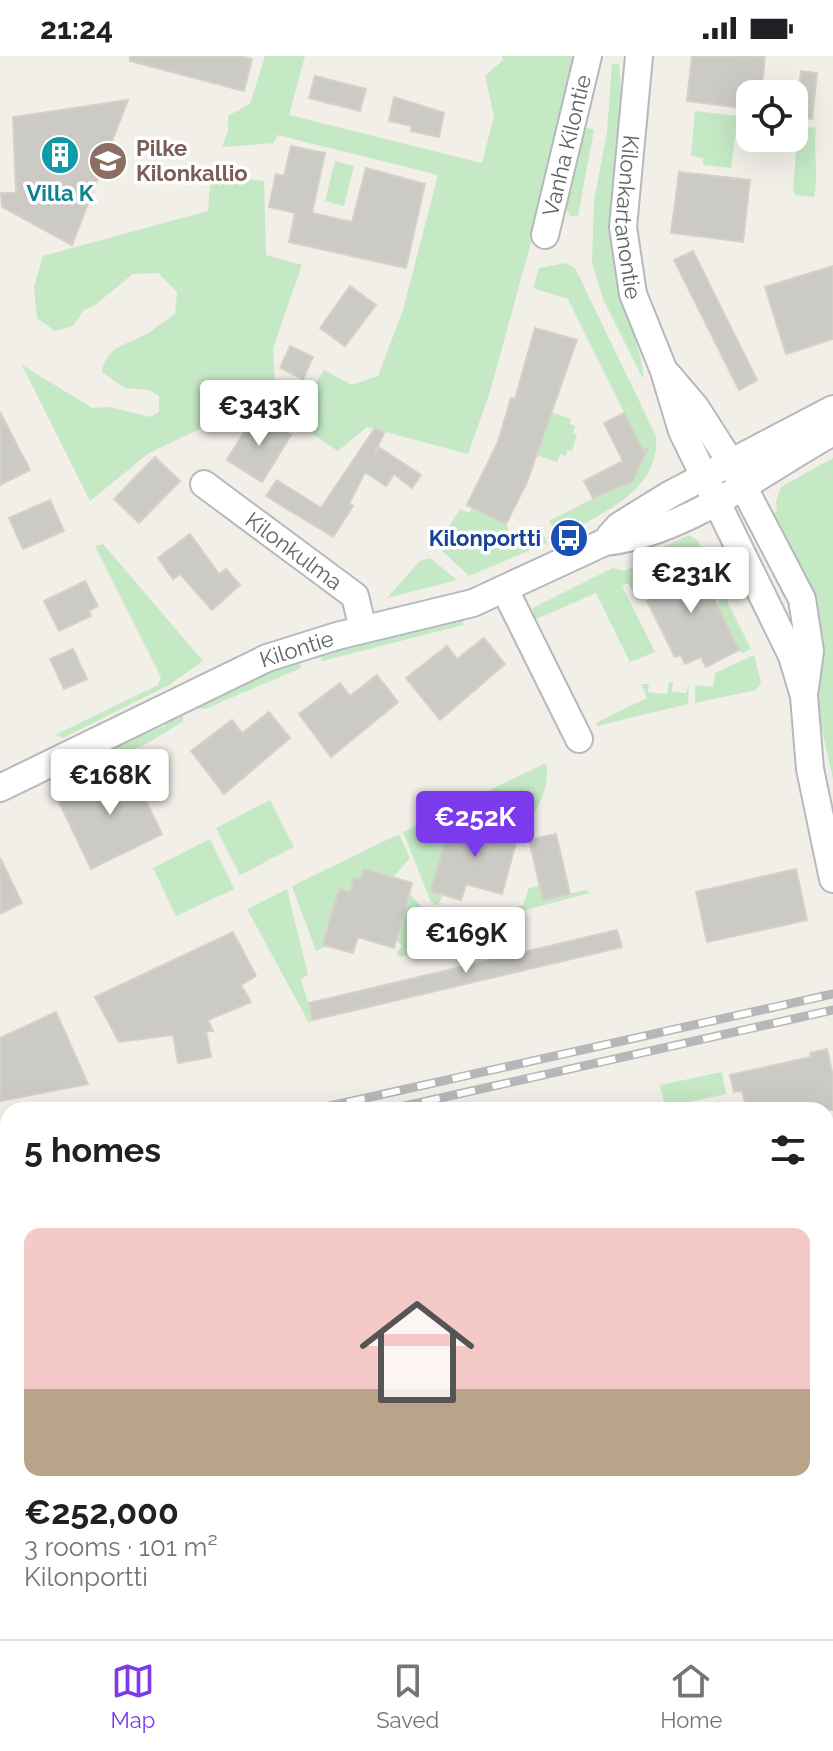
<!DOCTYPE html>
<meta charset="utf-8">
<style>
:root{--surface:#fff;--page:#f2f2f2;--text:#202124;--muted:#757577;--line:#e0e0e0;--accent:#7c3aed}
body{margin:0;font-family:Raleway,sans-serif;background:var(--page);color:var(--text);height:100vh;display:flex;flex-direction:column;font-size:30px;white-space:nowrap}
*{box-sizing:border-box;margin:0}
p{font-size:26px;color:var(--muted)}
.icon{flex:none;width:44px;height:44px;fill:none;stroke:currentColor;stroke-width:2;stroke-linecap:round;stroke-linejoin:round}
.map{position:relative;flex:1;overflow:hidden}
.sheet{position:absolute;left:0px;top:1046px;width:834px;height:538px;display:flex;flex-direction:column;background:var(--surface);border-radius:24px 24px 0 0;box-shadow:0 8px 32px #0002}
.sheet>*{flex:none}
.buttons{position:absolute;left:736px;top:24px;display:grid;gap:16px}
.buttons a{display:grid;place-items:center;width:72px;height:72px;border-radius:16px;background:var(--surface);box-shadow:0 8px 32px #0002;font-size:40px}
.price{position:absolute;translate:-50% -68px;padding:0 18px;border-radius:8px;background:#fff;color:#222;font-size:26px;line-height:52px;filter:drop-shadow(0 2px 4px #0008)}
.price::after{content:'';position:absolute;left:50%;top:48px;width:24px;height:18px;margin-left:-12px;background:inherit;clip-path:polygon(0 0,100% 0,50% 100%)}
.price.current{background:var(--accent);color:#fff}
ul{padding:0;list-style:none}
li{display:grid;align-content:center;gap:16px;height:424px;padding:0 24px}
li+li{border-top:2px solid var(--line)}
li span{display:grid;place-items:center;height:248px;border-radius:16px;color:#555}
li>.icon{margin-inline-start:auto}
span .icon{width:144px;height:144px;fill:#fffc;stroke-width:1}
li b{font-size:34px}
h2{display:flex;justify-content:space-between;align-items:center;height:96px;padding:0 24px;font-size:34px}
.status{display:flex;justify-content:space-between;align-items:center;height:56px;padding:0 40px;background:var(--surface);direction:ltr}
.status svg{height:22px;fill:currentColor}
.tabs{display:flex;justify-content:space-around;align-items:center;height:112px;border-top:2px solid var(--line);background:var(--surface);font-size:22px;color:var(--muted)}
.tabs a{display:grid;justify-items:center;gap:4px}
.tabs .current{color:var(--accent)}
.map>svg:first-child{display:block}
.green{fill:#c5e8c5}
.building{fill:#cccac5;stroke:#d6d1c6;stroke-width:2}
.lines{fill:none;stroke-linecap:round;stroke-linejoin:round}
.minor-casing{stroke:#b5b8bc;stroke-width:30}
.minor{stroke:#fff;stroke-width:26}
.rail-casing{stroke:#b6b7b8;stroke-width:9}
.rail{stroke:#fff;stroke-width:6;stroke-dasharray:18;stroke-linecap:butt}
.labels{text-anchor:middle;stroke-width:7;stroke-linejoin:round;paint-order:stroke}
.street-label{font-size:22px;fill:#5f6368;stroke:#fff}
.education-label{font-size:22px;font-weight:bold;fill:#785e54;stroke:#fff;text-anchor:start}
.culture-label{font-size:22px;font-weight:bold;fill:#0d838f;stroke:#fff}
.transit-label{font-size:22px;font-weight:bold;fill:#164399;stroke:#fff;text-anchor:end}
</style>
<div class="status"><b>21:24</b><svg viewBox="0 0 49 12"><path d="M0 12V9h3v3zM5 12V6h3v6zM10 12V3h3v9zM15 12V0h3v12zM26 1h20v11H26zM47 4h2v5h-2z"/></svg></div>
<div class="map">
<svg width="833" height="1583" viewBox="0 0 833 1583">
<rect width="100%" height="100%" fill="#f1efe8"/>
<!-- green -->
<path class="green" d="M 265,0 L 305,0 L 289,59 L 482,107 L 494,60 L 485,20 L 503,4 L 502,0 L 578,0 L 571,41 L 489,339 L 468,398 L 367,371 L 338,395 L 261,344 L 149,397 L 90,445 L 22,309 L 92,352 L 109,351 L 150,361 L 159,356 L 159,340 L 149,334 L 125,332 L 102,316 C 107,288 127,290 148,277 C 157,271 166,264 175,258 L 177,236 L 158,217 L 133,218 L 95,249 L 84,254 L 73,270 L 55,275 L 37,262 L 34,231 L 43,200 L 208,155 L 211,119 L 264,125 L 266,199 L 302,209 L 273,292 L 275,324 L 306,342 L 324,314 L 352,329 L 378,320 L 403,254 L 438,119 L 277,79 L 274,87 L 222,91 L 228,75 L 228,60 L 250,48 Z
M 612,8 L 619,8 C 627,74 606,138 613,205 C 616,232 647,305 643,323 L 603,243 L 592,206 L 594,144 L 607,76 Z
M 695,55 L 738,60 L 731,112 L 703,109 L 703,102 L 691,100 Z
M 581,70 L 594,74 L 578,160 L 570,160 L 564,147 Z
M 798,70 L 816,72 C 813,96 819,118 814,141 L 796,139 L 793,134 Z
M 335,105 L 354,110 L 344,150 L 325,145 Z
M 566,207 L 575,212 L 656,380 C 661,435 599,459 558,481 L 549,465 L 634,422 L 645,399 L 568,243 L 533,232 L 539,212 Z
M 551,356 L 571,363 L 570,368 L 575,370 L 573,377 L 577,378 L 572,395 L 567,394 L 566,400 L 560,398 L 557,406 L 536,399 Z
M 833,402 L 833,723 L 819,660 L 818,568 L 770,459 L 777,455 L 776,445 L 781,431 Z
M 473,451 L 506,468 L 511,483 L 540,469 L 547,487 L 469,520 L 437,490 L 460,453 L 469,457 Z
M 689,479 L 698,485 L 715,521 L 710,537 L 692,499 L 665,512 L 669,522 L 648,532 L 651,538 L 638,544 L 628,527 L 622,530 L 655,596 L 630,606 L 596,537 L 534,564 L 533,552 L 613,512 L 624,515 L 660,499 L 663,491 Z
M 103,488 L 203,605 L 169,629 L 63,682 L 55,679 L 158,629 L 161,621 L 95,490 Z
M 430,502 L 457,524 L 387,542 L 420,505 Z
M 720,531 L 751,593 L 742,597 C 729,579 713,552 720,531 Z
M 463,561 L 463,569 L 322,605 L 319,595 Z
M 754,599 L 761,627 L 756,634 L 695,647 L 695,629 L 713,631 L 715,617 Z
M 298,601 L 301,612 L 205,653 L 196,652 L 194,648 Z
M 669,626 L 673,626 L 672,636 L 686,637 L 689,628 L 688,648 L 597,670 L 596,667 L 647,642 L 641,628 L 649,628 L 648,636 L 667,638 Z
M 183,656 L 183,665 C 163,678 132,701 109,695 L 109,690 L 165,670 L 166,663 Z
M 546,707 C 550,729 540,757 521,768 L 515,792 L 510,790 L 515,772 L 471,760 L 468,771 L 462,769 L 431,835 L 443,839 L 438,849 L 431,846 L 403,776 Z
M 270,744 L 294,791 L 240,819 L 216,772 Z
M 399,778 L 410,802 L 393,821 L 364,813 L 360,824 L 354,823 L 350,836 L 339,833 L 327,890 L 316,895 L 292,830 Z
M 210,783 L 234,833 L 176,860 L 153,812 Z
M 407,825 L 410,838 L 422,851 L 422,856 L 447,868 L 443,889 L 400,901 L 396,896 L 402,891 L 396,882 L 407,846 L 402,844 Z
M 539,830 L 543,844 L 586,834 L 590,837 L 476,867 L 478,879 L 465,882 L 469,866 L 475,862 L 523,849 L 529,832 Z
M 287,833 L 308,919 L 301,923 L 313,964 L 309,967 L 247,853 Z
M 722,1016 L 726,1038 L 665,1051 L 660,1029 Z
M 833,1487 L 833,1583 L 749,1583 L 748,1576 L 826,1576 L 826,1489 Z"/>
<!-- building -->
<path class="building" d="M 130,0 L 238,0 L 252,3 L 244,35 L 130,5 Z
M 692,0 L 765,0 L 761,38 L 750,38 L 750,53 L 687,45 Z
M 801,15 L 817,17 L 812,63 L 796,61 Z
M 315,20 L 366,33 L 360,55 L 309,42 Z
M 394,41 L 444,57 L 439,81 L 411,75 L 412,70 L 389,65 Z
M 128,44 L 72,189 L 2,151 L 1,137 L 16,137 L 13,61 Z
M 291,90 L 325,97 L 312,157 L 352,166 L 366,112 L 425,128 L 406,212 L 289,186 L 295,157 L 269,151 L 276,118 L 284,120 Z
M 679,116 L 750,124 L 743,186 L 671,177 Z
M 693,195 L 757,324 L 739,334 L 674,204 Z
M 833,210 L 833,283 L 786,298 L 765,231 Z
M 350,230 L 376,249 L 345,290 L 320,272 Z
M 535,272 L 577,284 L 527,426 L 506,468 L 467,449 L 498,386 L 511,342 L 515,343 Z
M 290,290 L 313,301 L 303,323 L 280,312 Z
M 0,356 L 30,414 L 0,429 Z
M 256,357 L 291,379 L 262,426 L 227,404 Z
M 624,357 L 643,395 L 647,393 L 633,425 L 593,442 L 584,425 L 623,405 L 604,367 Z
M 375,372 L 384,377 L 374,399 L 380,392 L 421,419 L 412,432 L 394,418 L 386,430 L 365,416 L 349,448 L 353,450 L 333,481 L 266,440 L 277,424 L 321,452 Z
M 155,401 L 180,425 L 139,467 L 114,443 Z
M 50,444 L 64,475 L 23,493 L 9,462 Z
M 190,478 L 219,518 L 226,513 L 240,529 L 212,554 L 180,518 L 173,523 L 158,502 Z
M 693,499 L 739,594 L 706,611 L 701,601 L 685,608 L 681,599 L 675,601 L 647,545 L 653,542 L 648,532 L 669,522 L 664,512 Z
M 85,525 L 98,550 L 89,555 L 91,560 L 59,575 L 44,545 Z
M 484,582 L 505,608 L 440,664 L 406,622 L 447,590 L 457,603 Z
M 73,593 L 87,623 L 64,633 L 50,603 Z
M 377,619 L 398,646 L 331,701 L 299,658 L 340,627 L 350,640 Z
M 269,656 L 290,682 L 224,738 L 191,695 L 232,664 L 242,677 Z
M 129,710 L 162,778 L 91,813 L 58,744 Z
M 472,759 L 515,772 L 510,788 L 516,787 L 502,838 L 466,828 L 461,844 L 431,835 L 447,779 L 458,782 L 462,769 L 468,771 Z
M 556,778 L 570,838 L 543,844 L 529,784 Z
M 0,802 L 22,847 L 0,858 Z
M 364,813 L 412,827 L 394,892 L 358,881 L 353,897 L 323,889 L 339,833 L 350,836 L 354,822 L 360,824 Z
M 796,813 L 807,864 L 707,886 L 696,836 Z
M 617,874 L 622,891 L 313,964 L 309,947 Z
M 233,876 L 256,920 L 241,929 L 251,946 L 208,964 L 213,975 L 206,975 L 211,1001 L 178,1007 L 173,979 L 119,986 L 95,941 Z
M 56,956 L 88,1028 L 0,1045 L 0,982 Z
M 827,993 L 833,1020 L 833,1054 L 794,1054 L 793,1048 L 747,1054 L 742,1035 L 734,1036 L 730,1019 L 811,1001 L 810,997 Z"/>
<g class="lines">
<defs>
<g id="minor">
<path id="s1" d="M 639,0 L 623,171 L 633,238 L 664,315 L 682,375 L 792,600 L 804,640 L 810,713 L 833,823"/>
<path id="s2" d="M 545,179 L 588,0"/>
<path d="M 668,319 L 696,352 L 731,407 L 802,543 L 810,595 L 805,632"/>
<path id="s3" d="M 204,428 L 355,540 L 363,573"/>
<path d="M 610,480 L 619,470 L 669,439 L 833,353"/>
<path d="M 505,534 L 579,683"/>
<path id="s4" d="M 0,732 L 267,602 L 337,580 L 473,547 L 605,486 C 685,478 764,414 833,376"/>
<path d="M 0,1358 L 8,1357"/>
<path d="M 0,1380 L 8,1380"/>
<path d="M 826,1442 L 833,1440"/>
<path d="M 362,1583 L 365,1576"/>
</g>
</defs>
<!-- minor casing -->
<use href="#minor" class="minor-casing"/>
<!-- minor -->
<use href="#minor" class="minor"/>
<defs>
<path id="rail" d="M 312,1054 L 833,938
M 387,1054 L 833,954
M 0,1124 L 8,1122
M 0,1141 L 8,1139"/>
</defs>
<!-- rail casing -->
<use href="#rail" class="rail-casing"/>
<!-- rail -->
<use href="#rail" class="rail"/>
</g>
<!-- icons -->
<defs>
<symbol id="building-disc" viewBox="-11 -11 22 22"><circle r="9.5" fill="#0f9aa8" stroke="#fff"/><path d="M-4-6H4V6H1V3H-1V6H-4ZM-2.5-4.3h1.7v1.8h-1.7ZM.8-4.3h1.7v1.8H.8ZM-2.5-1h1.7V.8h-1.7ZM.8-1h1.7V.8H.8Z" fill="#fff"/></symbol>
<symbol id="school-disc" viewBox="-11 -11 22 22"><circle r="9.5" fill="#8d6e63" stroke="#fff"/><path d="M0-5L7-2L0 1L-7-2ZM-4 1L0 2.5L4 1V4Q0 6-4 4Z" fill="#fff"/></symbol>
<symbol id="bus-disc" viewBox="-11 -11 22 22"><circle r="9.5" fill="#1a4fb4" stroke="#fff"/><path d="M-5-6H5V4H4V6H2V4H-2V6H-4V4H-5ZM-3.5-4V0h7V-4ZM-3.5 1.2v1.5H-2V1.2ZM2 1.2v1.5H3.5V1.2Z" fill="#fff"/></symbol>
</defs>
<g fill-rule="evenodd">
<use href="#building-disc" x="38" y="77" width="44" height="44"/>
<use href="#school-disc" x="86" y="83" width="44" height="44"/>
<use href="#bus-disc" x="547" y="460" width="44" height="44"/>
</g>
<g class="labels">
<!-- street labels -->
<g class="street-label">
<text dy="8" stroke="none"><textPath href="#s2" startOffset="92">Vanha Kilontie</textPath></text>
<text dy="8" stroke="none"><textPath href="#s1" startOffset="162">Kilonkartanontie</textPath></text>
<text dy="8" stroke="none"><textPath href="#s3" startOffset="112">Kilonkulma</textPath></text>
<text dy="8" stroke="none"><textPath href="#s4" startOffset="328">Kilontie</textPath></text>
</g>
<!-- education labels -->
<g class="education-label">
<text x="136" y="100">Pilke<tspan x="136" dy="25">Kilonkallio</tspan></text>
</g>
<!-- culture labels -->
<g class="culture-label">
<text x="60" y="145">Villa K</text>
</g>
<!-- transit labels -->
<g class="transit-label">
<text x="541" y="490">Kilonportti</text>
</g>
</g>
</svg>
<div class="buttons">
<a><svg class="icon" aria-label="locate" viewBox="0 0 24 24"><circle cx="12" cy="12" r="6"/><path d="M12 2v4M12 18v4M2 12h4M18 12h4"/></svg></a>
</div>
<b class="price" style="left:259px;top:392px">€343K</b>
<b class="price" style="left:691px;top:559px">€231K</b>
<b class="price" style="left:110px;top:761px">€168K</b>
<b class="price current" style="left:475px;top:803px">€252K</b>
<b class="price" style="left:466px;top:919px">€169K</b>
<section class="sheet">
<h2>5 homes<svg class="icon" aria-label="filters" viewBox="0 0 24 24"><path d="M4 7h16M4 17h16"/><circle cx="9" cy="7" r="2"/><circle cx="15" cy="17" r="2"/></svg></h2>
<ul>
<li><span style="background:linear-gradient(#f6c9c9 65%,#b9a48a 0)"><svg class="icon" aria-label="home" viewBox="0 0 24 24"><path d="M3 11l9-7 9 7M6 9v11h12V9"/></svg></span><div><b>€252,000</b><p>3 rooms · 101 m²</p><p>Kilonportti</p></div></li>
</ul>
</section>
</div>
<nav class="tabs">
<a class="current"><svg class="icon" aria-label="map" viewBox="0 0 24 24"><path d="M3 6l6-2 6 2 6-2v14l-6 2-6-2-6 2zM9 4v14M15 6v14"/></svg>Map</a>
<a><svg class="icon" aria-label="saved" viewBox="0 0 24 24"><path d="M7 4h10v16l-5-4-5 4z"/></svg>Saved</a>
<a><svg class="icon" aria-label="home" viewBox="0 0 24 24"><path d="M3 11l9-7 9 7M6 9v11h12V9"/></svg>Home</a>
</nav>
